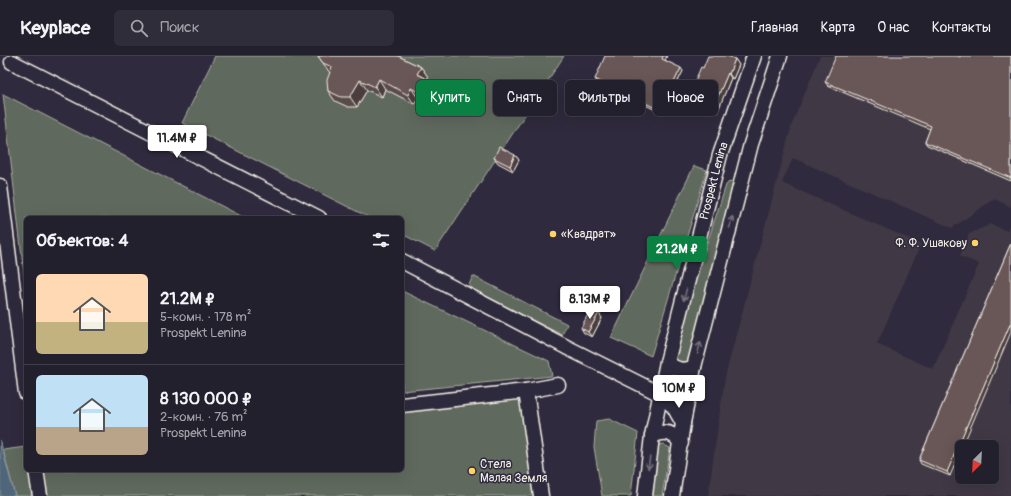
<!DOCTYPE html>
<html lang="ru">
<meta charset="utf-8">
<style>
:root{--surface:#23202e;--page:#2f2d3a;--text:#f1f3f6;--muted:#a3a3aa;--line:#403e4a;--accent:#0b8043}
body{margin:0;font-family:Pangolin,sans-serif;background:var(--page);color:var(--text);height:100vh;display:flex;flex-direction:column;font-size:15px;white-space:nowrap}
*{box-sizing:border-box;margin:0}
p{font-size:13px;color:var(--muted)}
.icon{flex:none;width:22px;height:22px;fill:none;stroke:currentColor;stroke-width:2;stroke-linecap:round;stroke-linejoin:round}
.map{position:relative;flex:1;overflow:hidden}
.drawer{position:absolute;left:24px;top:160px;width:380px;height:256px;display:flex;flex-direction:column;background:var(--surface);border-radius:6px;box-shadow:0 4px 16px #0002,0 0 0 1px var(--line)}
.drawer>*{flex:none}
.guide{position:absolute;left:416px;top:24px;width:380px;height:36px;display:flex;gap:8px}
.needle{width:26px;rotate:204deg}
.fabs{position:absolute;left:955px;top:384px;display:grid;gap:8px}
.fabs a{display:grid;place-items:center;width:44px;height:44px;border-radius:6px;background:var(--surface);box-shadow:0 4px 16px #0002,0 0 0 1px var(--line);font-size:20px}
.price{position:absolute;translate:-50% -34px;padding:0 9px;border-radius:4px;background:#fff;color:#222;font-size:13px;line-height:26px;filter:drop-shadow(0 1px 2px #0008)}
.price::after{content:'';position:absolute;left:50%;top:24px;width:12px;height:9px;margin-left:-6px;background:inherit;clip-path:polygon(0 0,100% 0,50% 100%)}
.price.selected{background:var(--accent);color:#fff}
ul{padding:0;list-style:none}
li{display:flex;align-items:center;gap:12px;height:100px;padding:0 12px}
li+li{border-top:1px solid var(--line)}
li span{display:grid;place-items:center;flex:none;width:112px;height:80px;border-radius:6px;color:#555}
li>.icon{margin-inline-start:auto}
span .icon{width:48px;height:48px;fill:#fffc;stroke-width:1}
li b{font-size:17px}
h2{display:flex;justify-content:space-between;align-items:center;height:48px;padding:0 12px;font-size:17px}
.pill{padding:0 14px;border-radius:6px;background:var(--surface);box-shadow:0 4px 16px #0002,0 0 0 1px var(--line);font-size:14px;line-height:36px}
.pill.selected{background:var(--accent);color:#fff}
header{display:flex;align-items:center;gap:24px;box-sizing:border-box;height:56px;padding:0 20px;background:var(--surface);border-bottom:1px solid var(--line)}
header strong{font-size:19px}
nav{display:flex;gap:22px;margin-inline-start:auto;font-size:14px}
.search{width:280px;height:36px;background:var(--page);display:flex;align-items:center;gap:10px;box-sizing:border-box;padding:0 14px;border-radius:6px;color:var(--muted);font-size:15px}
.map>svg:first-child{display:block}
.built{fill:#403845;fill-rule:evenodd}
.green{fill:#61695d;stroke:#aaada2}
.water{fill:#4f667a;stroke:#919ea6}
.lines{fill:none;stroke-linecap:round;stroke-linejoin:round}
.minor-casing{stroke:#f4f1e8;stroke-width:17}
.minor{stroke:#2f2a3d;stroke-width:14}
.wall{fill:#5a4b4b;stroke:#f4f1e8}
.shaded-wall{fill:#4a3d3d;stroke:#f4f1e8}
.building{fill:#695757;stroke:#f4f1e8}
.oneway{stroke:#747079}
.poi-dot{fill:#ffd166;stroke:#2f2a3d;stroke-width:1.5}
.labels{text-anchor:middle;stroke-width:3;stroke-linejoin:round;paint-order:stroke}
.street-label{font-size:12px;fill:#f4f1e8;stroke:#2f2a3d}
.poi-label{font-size:12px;fill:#f4f1e8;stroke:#2f2a3d;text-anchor:start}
</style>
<header>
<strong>Keyplace</strong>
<div class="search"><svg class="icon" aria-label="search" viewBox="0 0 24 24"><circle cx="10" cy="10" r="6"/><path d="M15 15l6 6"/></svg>Поиск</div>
<nav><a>Главная</a><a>Карта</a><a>О нас</a><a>Контакты</a></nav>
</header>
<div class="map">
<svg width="1011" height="440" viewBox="0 0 1011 440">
<rect width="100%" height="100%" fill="#2f2a3d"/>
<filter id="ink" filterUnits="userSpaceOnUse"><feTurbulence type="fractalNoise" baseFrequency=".025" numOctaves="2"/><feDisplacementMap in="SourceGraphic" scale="8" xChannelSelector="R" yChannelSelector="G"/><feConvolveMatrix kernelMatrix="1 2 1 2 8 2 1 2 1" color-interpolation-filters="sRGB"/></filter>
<g filter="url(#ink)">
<!-- built -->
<path class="built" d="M 820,0 L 965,0 L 927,89 L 1011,125 L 1011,151 L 994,143 L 952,172 L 793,102 L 782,127 L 921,188 L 877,288 L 933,313 L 979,208 L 960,200 L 969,178 L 991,168 L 1007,175 L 1011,165 L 1011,197 L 921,408 L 950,420 L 1011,276 L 1011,440 L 708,440 L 725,321 L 792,68 ZM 962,391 L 992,391 L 992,421 L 962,421 Z"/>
<!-- green -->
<path class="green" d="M 215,0 L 564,0 L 435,195 L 402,178 L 402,162 L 370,162 L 182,67 Z
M 3,38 L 245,162 L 26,162 L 26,235 Z
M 694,110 L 707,114 L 651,300 L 611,282 Z
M 730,125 L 738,127 L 740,132 L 706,235 L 687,307 L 682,311 L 673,306 L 693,231 L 726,129 Z
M 473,220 L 567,268 L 562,279 L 468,231 Z
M 402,235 L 549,305 L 552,320 L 402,335 Z
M 519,329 L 533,440 L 15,440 L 3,394 L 26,391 L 26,414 L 402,414 L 402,344 Z
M 609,363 L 638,377 L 631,440 L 602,440 L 594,391 L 596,365 Z
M 663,388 L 670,392 L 662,440 L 649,440 L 656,389 Z"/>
<!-- water -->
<path class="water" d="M 0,384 L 15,440 L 0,440 Z"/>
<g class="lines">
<defs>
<g id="minor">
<path d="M 12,6 L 319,162"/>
<path d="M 0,130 L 26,337"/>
<path d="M 402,205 L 570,293 L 660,338 L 674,351 L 683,367"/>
<path d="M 667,306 C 676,314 683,316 694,311"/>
<path d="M 526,335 L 541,440"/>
<path d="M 402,349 L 526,335 L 558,329"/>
<path d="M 652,380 C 664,374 673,376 681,387"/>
<path d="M 36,414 L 40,440"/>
<path id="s1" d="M 645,440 L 652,380 L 667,306 L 720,99 L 754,0"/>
<path d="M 672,440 L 683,367 L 694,311 L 751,88 L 780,0"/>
</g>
</defs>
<!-- minor casing -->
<use href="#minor" class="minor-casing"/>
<!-- minor -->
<use href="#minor" class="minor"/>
</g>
<!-- wall -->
<path class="wall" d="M 318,0 L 400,0 L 400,1 L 421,11 L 428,21 L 427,23 L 445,37 L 437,52 L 418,42 L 414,48 L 385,33 L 382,41 L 367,34 L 357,51 L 348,51 L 335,45 L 328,35 L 330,17 Z
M 1011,0 L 1011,125 L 927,89 L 925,86 L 930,73 L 828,30 L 825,26 L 960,1 Z
M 735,3 L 739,9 L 733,23 L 731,22 L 717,57 L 692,46 L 688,41 L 703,12 Z
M 665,4 L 683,15 L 662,57 L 597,26 L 595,23 Z
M 515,99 L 519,104 L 513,115 L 498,107 L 494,102 Z
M 1011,187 L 950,420 L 921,408 L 919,404 Z
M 602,262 L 592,281 L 584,277 L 581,272 Z"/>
<!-- shaded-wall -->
<path class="shaded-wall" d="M 663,0 L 667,0 L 664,6 L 662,3 Z
M 735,3 L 739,9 L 733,23 L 729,18 Z
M 421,11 L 428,21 L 424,28 L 417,18 Z
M 681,12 L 683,15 L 662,57 L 660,54 Z
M 728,17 L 731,22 L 717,57 L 713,52 Z
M 379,23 L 385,33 L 382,41 L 375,31 Z
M 360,24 L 367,34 L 357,51 L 350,41 Z
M 438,28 L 445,37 L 437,52 L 430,42 Z
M 411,32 L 418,42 L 414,48 L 408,39 Z
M 515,99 L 519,104 L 513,115 L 510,110 Z
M 599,257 L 602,262 L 592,281 L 588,276 Z
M 1011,266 L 1011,276 L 950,420 L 947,416 Z"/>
<!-- building -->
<path class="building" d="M 318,0 L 398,0 L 421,11 L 417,18 L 438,28 L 430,42 L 411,32 L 408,39 L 379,23 L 375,31 L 360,24 L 350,41 L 341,41 L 328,35 L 327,24 L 332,11 L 323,7 Z
M 605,0 L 663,0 L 662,3 L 681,12 L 660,54 L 595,23 Z
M 708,0 L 727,0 L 735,3 L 729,18 L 728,17 L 713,52 L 688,41 L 701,11 L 703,12 Z
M 836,0 L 957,0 L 960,1 L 961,0 L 1011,0 L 1011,122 L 925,86 L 931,70 L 825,26 Z
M 499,91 L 515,99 L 510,110 L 494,102 Z
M 1011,187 L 1011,266 L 947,416 L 919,404 Z
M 591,252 L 599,257 L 588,276 L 581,272 Z"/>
<!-- one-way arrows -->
<defs><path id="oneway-shaft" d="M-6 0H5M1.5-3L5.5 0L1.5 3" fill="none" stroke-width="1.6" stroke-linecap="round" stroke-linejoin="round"/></defs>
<g class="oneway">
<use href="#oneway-shaft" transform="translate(731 166) rotate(-76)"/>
<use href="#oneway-shaft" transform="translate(685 239) rotate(104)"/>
<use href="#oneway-shaft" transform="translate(699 292) rotate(-76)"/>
<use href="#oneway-shaft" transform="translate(649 407) rotate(97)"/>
</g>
</g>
<!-- markers -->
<g class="poi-dot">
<circle cx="553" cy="178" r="4"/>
<circle cx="975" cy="187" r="4"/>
<circle cx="472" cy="415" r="4"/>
</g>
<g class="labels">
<!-- street labels -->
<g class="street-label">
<text dy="4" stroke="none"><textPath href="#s1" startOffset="323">Prospekt Lenina</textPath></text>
</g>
<!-- poi labels -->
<g class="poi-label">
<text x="561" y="182">«Квадрат»</text>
<text x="967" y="191" text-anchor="end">Ф. Ф. Ушакову</text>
<text x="480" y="412">Стела<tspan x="480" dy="14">Малая Земля</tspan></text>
</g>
</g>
</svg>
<div class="fabs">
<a><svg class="needle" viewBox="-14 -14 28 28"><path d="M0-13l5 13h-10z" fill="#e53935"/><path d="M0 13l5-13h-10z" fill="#a3a3aa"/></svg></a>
</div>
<b class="price" style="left:177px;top:103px">11.4M ₽</b>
<b class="price selected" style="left:677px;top:214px">21.2M ₽</b>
<b class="price" style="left:590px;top:264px">8.13M ₽</b>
<b class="price" style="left:679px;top:353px">10M ₽</b>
<div class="guide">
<a class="pill selected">Купить</a>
<a class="pill">Снять</a>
<a class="pill">Фильтры</a>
<a class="pill">Новое</a>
</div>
<section class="drawer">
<h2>Объектов: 4<svg class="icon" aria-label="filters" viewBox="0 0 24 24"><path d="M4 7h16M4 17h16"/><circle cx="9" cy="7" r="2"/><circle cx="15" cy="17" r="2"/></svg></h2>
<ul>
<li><span style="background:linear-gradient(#ffd9b3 60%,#c2b280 0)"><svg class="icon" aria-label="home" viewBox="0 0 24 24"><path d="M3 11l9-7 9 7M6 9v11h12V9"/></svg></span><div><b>21.2M ₽</b><p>5-комн. · 178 m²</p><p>Prospekt Lenina</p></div></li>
<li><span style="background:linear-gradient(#bfe0f5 65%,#b9a48a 0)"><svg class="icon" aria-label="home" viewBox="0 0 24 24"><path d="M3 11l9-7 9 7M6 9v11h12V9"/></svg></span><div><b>8 130 000 ₽</b><p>2-комн. · 76 m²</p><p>Prospekt Lenina</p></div></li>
</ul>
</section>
</div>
